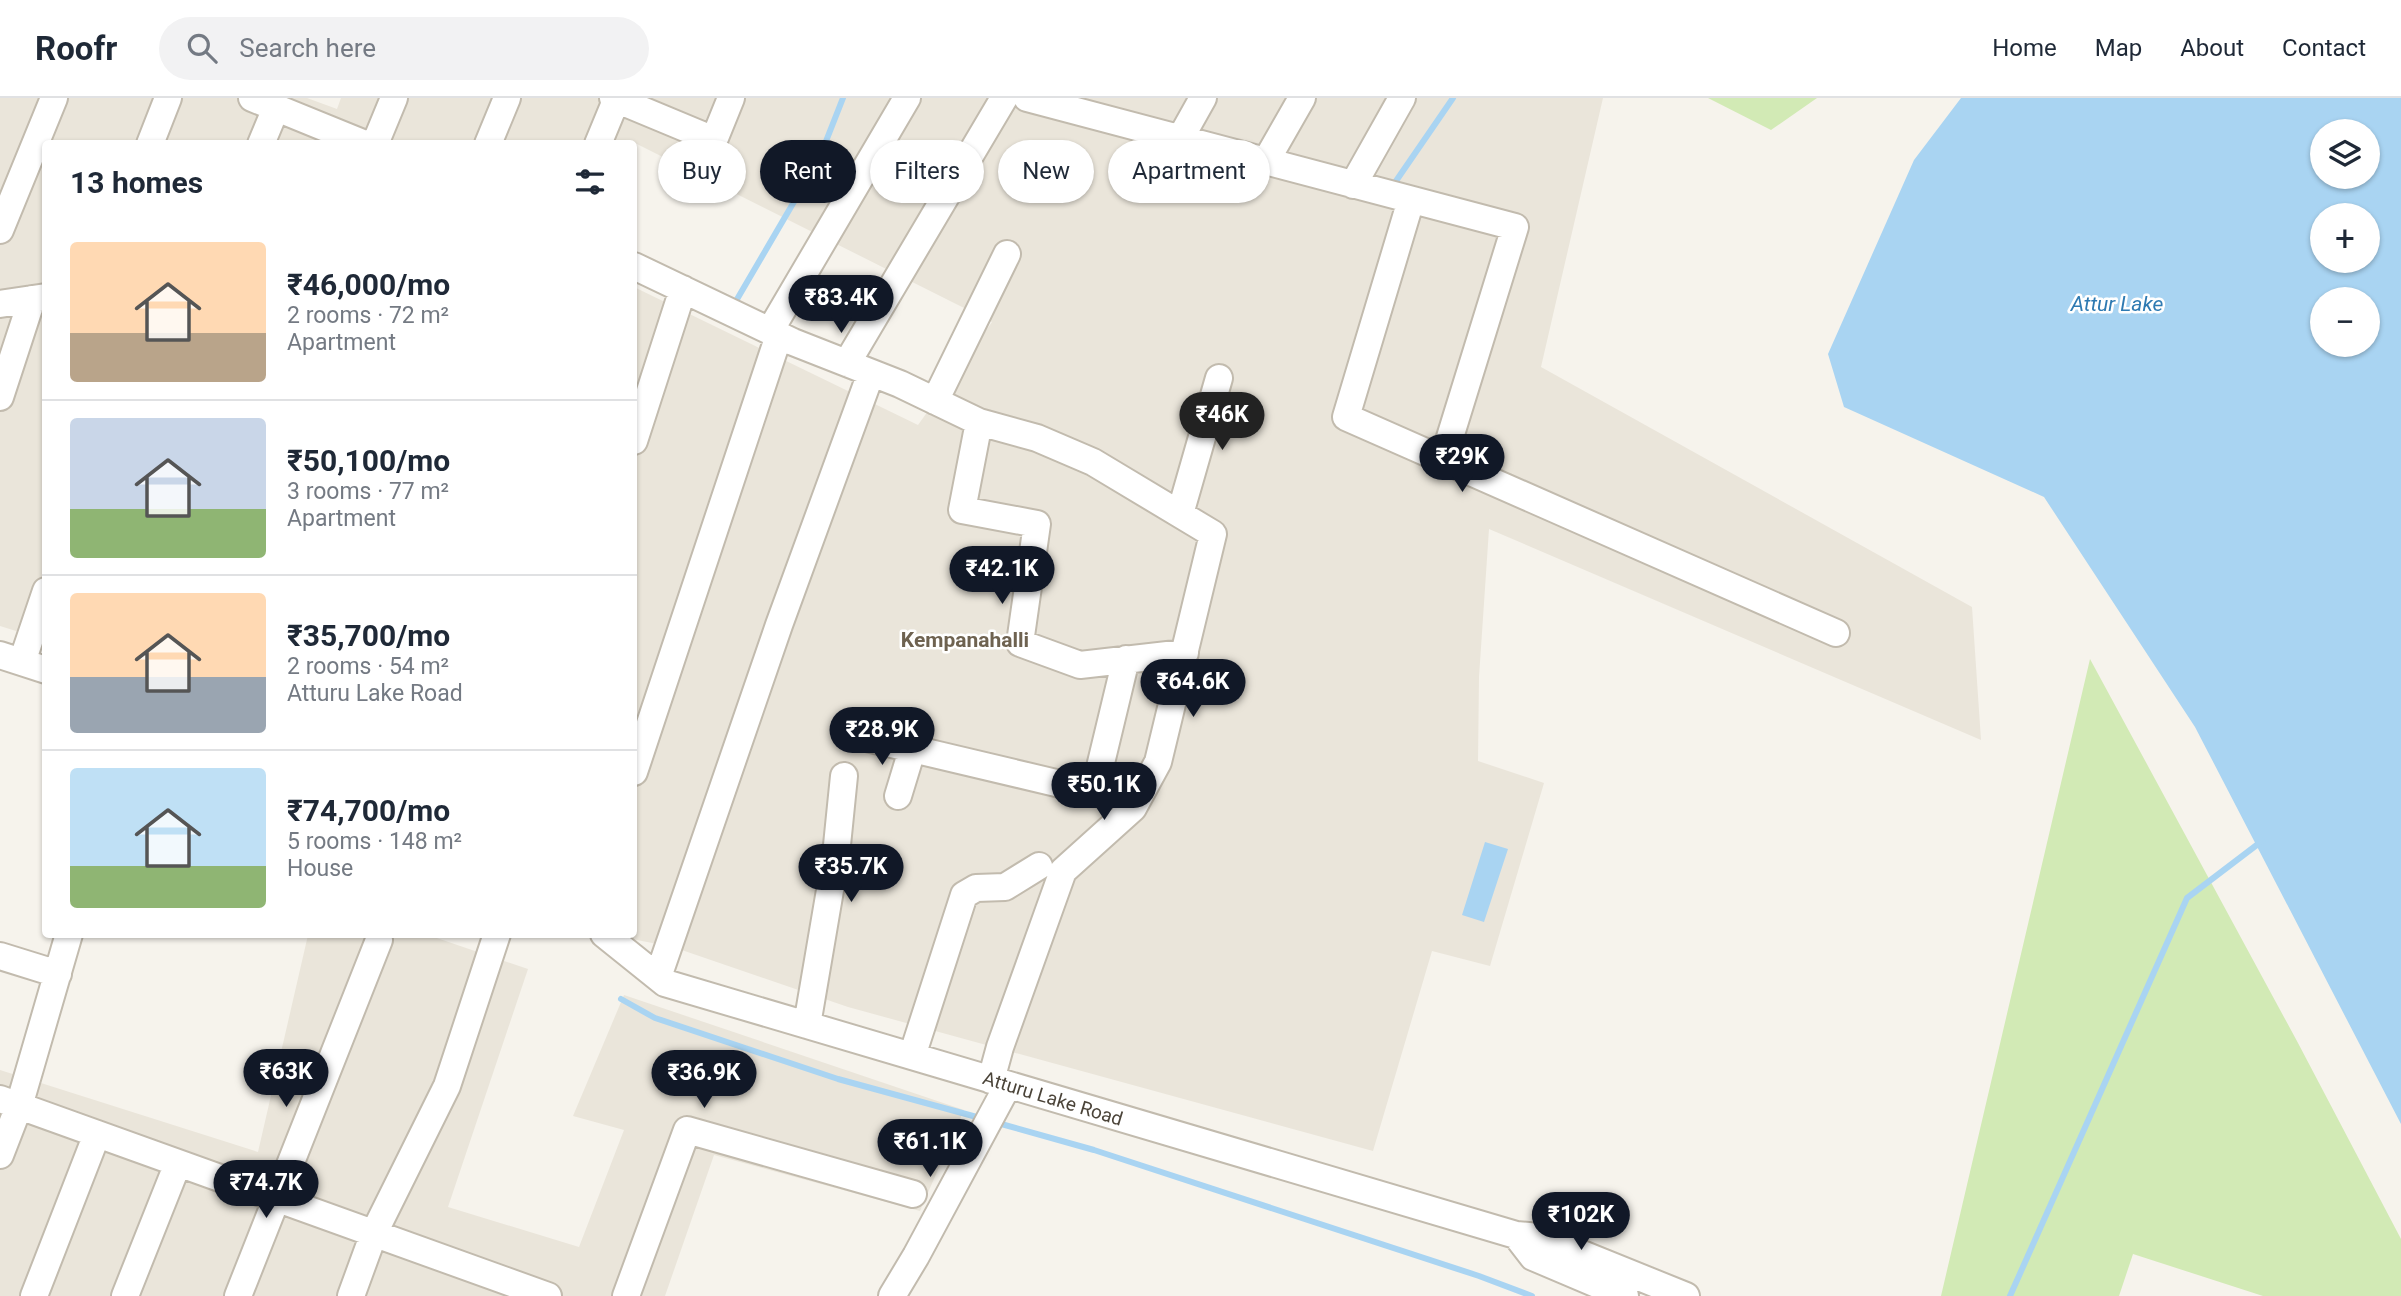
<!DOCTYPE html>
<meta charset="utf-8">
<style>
:root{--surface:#fff;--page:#f2f2f3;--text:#1f2937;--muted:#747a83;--line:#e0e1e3;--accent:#111827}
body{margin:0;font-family:Roboto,sans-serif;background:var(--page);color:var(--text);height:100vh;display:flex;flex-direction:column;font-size:26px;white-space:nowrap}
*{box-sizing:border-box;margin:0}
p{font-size:23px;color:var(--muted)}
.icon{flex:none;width:38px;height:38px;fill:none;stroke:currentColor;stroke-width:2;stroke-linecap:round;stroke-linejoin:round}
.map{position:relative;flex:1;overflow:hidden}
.panel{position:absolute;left:42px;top:42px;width:595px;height:798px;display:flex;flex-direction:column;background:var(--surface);border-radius:7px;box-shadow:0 2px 5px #0004}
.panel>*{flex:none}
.top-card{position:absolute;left:658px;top:42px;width:665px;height:63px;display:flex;gap:14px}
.buttons{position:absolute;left:2310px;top:21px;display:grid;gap:14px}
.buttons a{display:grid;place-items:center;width:70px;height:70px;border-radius:50%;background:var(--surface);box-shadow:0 2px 5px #0004;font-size:35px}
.price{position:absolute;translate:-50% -60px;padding:0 16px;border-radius:24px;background:var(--accent);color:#fff;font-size:23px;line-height:46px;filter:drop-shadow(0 2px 4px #0008)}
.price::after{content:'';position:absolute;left:50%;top:42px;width:21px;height:16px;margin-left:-10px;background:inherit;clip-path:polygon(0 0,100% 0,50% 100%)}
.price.selected{background:#222;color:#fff}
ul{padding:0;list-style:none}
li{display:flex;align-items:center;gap:21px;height:175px;padding:0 28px}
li+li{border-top:2px solid var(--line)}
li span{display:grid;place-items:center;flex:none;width:196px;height:140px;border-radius:7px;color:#555}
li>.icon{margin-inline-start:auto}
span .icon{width:84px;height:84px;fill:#fffc;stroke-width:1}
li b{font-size:30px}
h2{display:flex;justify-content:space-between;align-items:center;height:84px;padding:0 28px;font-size:30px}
.pill{padding:0 24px;border-radius:32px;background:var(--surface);box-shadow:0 2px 5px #0004;font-size:24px;line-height:63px}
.pill.selected{background:var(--accent);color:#fff}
header{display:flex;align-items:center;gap:42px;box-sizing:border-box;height:98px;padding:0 35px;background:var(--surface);border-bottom:2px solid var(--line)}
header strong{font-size:33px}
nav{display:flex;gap:38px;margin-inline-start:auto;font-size:24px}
.search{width:490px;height:63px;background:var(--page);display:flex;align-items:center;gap:18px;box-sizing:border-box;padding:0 24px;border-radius:38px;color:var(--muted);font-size:26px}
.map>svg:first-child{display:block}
.residential{fill:#eae5da}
.green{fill:#d2eab5}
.water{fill:#a9d4f2;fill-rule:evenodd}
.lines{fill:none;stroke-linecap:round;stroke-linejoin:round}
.stream{stroke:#a9d4f2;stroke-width:6}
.minor-casing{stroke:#c2bbae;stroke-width:30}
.minor{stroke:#fff;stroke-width:26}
.labels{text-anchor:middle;stroke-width:5;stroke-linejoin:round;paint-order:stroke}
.street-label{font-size:19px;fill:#4b4439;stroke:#fff}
.water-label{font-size:21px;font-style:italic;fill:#2e7ab2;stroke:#fff}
.neighbourhood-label{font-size:21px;font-weight:bold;fill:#6e6250;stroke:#fff}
</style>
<header>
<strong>Roofr</strong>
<div class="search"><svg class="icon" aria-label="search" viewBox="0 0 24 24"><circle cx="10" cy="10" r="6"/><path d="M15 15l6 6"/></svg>Search here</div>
<nav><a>Home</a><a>Map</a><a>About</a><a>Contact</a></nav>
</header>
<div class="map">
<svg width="2401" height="1198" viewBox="0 0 2401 1198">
<rect width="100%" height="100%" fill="#f6f3ec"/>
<!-- residential -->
<path class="residential" d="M 0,0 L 307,0 L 337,11 L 341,0 L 1603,0 L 1541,269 L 1972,509 L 1981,642 L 1489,431 L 1479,579 L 1478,663 L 1544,685 L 1490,868 L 1432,853 L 1373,1053 L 848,909 L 673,849 L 611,837 L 634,836 L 634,189 L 918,327 L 992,224 L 631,43 L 630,46 L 46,46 L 45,542 L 0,528 Z
M 308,837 L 428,837 L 528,871 L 448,1109 L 579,1149 L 624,1032 L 573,1018 L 624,897 L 964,1012 L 920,1113 L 714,1057 L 665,1198 L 0,1198 L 0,972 L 258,1054 Z"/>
<!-- green -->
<path class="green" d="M 1708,0 L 1817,0 L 1771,32 Z
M 2090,561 L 2298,945 L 2401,1141 L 2401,1198 L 2263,1198 L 2133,1156 L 2119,1198 L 1941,1198 Z"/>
<!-- water -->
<path class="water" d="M 1961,0 L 2401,0 L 2401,1026 L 2195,629 L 2044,399 L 1844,309 L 1828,256 L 1914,62 ZM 2322,33 L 2368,33 L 2368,79 L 2322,79 ZM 2322,117 L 2368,117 L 2368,163 L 2322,163 ZM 2322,201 L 2368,201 L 2368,247 L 2322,247 Z
M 1485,744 L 1508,751 L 1484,824 L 1462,817 Z"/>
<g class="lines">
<!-- stream -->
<path class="stream" d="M 1396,83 L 1453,0
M 736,203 L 819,61 L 843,0
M 621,901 L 655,920 L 838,981 L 984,1021
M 994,1024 L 1094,1052 L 1479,1178 L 1532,1198
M 2010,1198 L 2187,800 L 2262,743"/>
<defs>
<path id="minor" d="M 252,0 L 365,46
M 613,0 L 714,42 L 731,0
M 1027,0 L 1515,129 L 1443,362
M 1180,41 L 1203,0
M 150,46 L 168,0
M 261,46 L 276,10
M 375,46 L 394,0
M 488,46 L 507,0
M 598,46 L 617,0
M 1266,63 L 1302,0
M 1353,87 L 1402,0
M 1411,102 L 1346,319 L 1836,535
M 0,132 L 54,0
M 634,168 L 793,244 L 900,286 L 979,324 L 1037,340 L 1093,364 L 1213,436 L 1158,664 L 1133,710 L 1063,773 L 1000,949 L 991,982
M 0,206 L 46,199
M 770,233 L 907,0
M 847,265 L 1004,0
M 0,299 L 32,201
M 935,303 L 1007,156
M 979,324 L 962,412 L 1037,426 L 1020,545 L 1080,567 L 1185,555
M 634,343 L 683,191
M 1180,416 L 1219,280
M 0,557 L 46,572
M 22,564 L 46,493
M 862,639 L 1094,694 L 1126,561
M 634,674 L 779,237
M 898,698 L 912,652
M 604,836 L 665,885 L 1516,1137 L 1540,1139 L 1686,1198
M 0,858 L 58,876
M 658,879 L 779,527 L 871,275
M 807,927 L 836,757 L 844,678
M 915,949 L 964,797 L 976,790 L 1005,789 L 1039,768
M 0,1001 L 548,1198
M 0,1057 L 19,1008 L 69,836
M 1516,1137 L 1533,1159 L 1625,1198
M 34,1198 L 97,1036
M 125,1198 L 178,1065
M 238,1198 L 379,842
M 351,1198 L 374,1135 L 447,988 L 497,836
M 626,1198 L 687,1032 L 913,1096
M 892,1198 L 916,1158 L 1008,987"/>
</defs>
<!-- minor casing -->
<use href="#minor" class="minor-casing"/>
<!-- minor -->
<use href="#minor" class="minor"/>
</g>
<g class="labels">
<!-- street labels -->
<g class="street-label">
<text transform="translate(1053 1000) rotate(17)" y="7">Atturu Lake Road</text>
</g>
<!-- water labels -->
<g class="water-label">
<text x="2117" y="213">Attur Lake</text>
</g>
<!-- neighbourhood labels -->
<g class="neighbourhood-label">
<text x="965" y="549">Kempanahalli</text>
</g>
</g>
</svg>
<div class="buttons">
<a><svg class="icon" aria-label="layers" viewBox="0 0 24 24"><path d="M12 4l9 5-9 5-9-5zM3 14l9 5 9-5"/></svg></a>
<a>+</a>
<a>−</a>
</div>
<b class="price" style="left:841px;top:237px">₹83.4K</b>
<b class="price selected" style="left:1222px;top:354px">₹46K</b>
<b class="price" style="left:1462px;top:396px">₹29K</b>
<b class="price" style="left:1002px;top:508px">₹42.1K</b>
<b class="price" style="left:1193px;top:621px">₹64.6K</b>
<b class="price" style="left:882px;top:669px">₹28.9K</b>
<b class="price" style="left:1104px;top:724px">₹50.1K</b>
<b class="price" style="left:851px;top:806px">₹35.7K</b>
<b class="price" style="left:286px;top:1011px">₹63K</b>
<b class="price" style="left:704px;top:1012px">₹36.9K</b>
<b class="price" style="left:930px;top:1081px">₹61.1K</b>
<b class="price" style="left:266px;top:1122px">₹74.7K</b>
<b class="price" style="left:1581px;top:1154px">₹102K</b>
<div class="top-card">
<a class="pill">Buy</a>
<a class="pill selected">Rent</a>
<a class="pill">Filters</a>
<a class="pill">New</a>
<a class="pill">Apartment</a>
</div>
<section class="panel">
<h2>13 homes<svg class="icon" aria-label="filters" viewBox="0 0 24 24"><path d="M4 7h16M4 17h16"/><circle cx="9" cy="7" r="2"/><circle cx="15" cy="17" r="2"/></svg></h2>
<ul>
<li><span style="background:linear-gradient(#ffd9b3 65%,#b9a48a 0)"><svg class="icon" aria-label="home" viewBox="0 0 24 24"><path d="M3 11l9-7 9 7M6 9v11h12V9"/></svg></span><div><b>₹46,000/mo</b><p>2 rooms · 72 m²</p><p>Apartment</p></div></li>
<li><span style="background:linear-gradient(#c9d6e8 65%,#8fb573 0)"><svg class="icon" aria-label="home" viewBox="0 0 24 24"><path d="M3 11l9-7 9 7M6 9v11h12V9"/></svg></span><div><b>₹50,100/mo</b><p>3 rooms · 77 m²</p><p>Apartment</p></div></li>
<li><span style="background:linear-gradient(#ffd9b3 60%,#9aa5b1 0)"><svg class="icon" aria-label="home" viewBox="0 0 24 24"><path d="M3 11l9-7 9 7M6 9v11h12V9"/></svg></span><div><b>₹35,700/mo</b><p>2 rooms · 54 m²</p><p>Atturu Lake Road</p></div></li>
<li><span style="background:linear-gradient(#bfe0f5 70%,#8fb573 0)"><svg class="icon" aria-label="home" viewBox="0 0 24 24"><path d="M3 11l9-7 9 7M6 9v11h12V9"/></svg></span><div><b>₹74,700/mo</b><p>5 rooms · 148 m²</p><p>House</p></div></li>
</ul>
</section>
</div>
